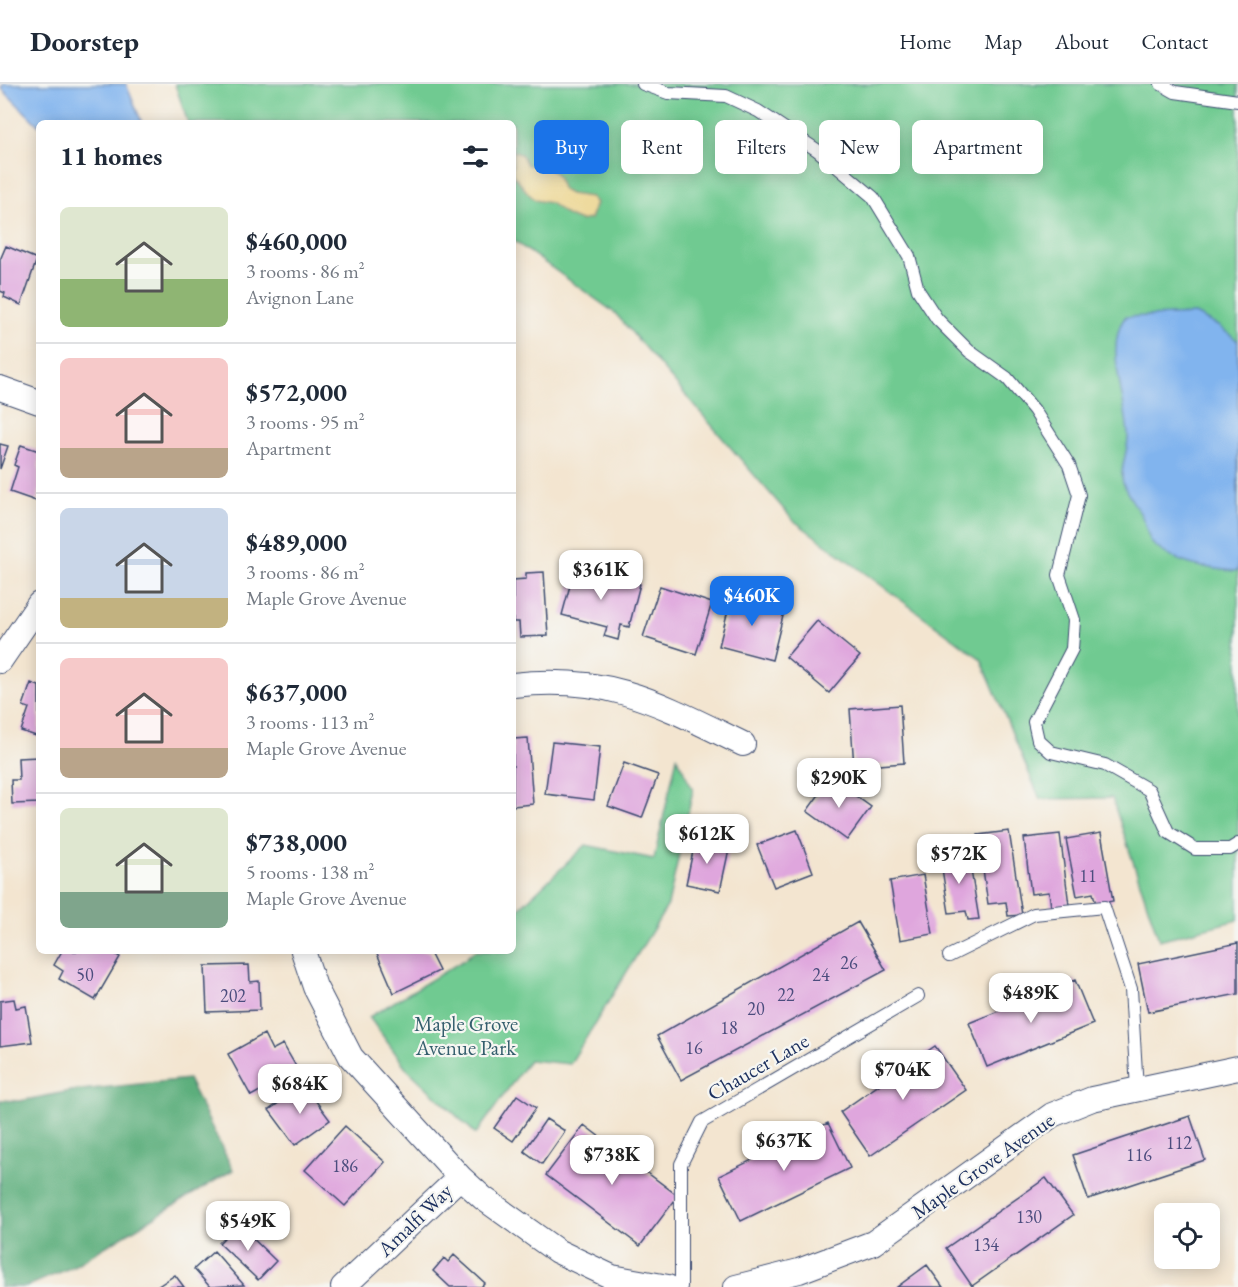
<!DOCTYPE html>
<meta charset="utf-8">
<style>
:root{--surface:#fff;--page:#f6f6f7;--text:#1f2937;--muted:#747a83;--line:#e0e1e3;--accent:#1a73e8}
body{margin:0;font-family:"EB Garamond",serif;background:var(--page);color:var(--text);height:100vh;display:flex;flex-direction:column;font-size:22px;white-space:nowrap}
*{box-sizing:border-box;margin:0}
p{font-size:20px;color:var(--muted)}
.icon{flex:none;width:33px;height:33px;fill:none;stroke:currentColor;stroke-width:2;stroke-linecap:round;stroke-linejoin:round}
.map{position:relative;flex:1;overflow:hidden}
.drawer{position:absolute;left:36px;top:36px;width:480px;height:834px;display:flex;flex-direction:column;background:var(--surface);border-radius:9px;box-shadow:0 3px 15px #0003}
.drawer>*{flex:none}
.guide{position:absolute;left:534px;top:36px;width:570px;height:54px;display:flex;gap:12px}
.controls{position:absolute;left:1154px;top:1119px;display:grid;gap:12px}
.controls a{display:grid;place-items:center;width:66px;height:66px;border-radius:9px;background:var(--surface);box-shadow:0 3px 15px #0003;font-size:30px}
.price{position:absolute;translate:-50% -51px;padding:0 14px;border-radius:12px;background:#fff;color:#222;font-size:20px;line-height:39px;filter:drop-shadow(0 2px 3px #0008)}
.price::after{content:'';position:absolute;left:50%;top:36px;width:18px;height:14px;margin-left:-9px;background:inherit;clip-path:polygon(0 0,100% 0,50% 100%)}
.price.selected{background:var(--accent);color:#fff}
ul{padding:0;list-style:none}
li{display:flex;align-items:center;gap:18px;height:150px;padding:0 24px}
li+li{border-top:2px solid var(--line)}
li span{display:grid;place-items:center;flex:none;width:168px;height:120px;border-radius:9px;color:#555}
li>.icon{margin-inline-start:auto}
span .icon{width:72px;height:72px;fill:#fffc;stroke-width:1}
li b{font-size:26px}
h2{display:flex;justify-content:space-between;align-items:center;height:72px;padding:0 24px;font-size:26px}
.pill{padding:0 21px;border-radius:9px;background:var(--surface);box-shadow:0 3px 15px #0003;font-size:21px;line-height:54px}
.pill.selected{background:var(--accent);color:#fff}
header{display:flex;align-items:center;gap:36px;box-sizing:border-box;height:84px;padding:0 30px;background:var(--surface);border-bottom:2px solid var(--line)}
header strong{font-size:28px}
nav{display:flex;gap:33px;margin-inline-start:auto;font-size:21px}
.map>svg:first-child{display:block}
.green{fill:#6fca91;stroke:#457c78;stroke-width:1.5}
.forest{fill:#5bae7b;stroke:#3b6e6c;stroke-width:1.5}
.sand{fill:#eeda9e;stroke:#84847e;stroke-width:1.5}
.water{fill:#81b4ee;stroke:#4e72a6;stroke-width:1.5}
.building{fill:#dfa6dd}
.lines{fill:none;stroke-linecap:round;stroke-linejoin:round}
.lane-casing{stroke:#3b4a6f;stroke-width:14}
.street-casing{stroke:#3b4a6f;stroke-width:26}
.lane{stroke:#fff;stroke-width:12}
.street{stroke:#fff;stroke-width:24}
.labels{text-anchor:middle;stroke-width:4.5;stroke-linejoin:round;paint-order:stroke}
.number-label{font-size:18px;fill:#4c4d7e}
.park-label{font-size:21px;fill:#345e6d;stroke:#f6f6f2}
.street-label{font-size:21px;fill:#1b2f5e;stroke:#f6f6f2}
</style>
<header>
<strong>Doorstep</strong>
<nav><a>Home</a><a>Map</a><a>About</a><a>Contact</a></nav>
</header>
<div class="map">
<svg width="1238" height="1203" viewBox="0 0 1238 1203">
<rect width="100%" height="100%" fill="#f6f6f2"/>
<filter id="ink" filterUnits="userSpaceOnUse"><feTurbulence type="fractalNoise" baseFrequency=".0167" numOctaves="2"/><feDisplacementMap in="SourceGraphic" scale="12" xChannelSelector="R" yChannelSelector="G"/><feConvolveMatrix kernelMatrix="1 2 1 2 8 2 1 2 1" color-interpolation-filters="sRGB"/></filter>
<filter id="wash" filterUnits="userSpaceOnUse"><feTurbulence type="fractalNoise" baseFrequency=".008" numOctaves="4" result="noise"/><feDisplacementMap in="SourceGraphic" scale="24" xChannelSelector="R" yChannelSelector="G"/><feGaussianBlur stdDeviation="1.35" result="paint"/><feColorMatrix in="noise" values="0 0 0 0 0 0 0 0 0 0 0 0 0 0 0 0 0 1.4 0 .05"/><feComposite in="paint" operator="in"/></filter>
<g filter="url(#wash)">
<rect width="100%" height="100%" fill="#f3e5d0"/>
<!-- green -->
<path class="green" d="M 175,0 L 1238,0 L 1238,836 L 1159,856 L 1112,714 L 1040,715 L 981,575 L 793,436 L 615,229 L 513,156 L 513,39 L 188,39 Z
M 677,673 L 693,706 L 668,821 L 570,980 L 529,976 L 476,1050 L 407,985 L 369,933 L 464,876 L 474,867 L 513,867 L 513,830 L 586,761 L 654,775 Z"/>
<!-- forest -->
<path class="forest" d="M 188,995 L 233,1086 L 70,1184 L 26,1203 L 0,1203 L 0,1016 L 20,1017 L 71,1007 Z"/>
<!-- sand -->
<path class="sand" d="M 513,67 L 522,71 L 527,81 L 544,82 L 556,90 L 563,106 L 570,110 L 591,113 L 596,119 L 590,135 L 580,137 L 568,132 L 550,119 L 535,116 L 528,109 L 513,91 Z"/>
<!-- water -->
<path class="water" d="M 4,0 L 126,0 L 142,39 L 39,39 L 39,42 L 1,4 Z
M 1195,230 L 1218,242 L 1238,257 L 1238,486 L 1234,487 C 1204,484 1176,481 1153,460 C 1147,454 1147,443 1143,435 C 1138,423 1127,412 1123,399 C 1119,386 1128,367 1128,354 C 1128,318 1103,264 1125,233 Z"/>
<g id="blocks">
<!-- building -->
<path class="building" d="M 6,162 L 37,175 L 21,221 L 4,213 L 5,209 L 0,207 L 0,176 Z
M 0,360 L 8,362 L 0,385 Z
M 21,361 L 39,367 L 39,410 L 36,417 L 10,408 L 18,383 L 14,381 Z
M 575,483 L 640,500 L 629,543 L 621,541 L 618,556 L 604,552 L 607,543 L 562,531 Z
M 544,488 L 548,552 L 520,553 L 519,538 L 513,538 L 513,496 L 526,495 L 526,489 Z
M 660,502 L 712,519 L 696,570 L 643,553 Z
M 732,510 L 785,524 L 772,576 L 719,562 Z
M 817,537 L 860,572 L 829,609 L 786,573 Z
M 31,599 L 39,602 L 39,653 L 21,647 L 29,624 L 23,622 Z
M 900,621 L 904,679 L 854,683 L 850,625 Z
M 528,654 L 533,720 L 513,722 L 513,655 Z
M 552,658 L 600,663 L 594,716 L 545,710 Z
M 39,673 L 39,719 L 12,720 L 11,696 L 19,696 L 18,674 Z
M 624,679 L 658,691 L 642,734 L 608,722 Z
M 831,694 L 871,723 L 847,756 L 807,727 Z
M 797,746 L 813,788 L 774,803 L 757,761 Z
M 1009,747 L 1022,831 L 1008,832 L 1006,818 L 988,820 L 978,751 Z
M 1101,749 L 1113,817 L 1096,820 L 1093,809 L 1077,812 L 1066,755 Z
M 1060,750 L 1069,821 L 1051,823 L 1049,808 L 1031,810 L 1024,754 Z
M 696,753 L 718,758 L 717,762 L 729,765 L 720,807 L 686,800 Z
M 968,768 L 979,835 L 968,836 L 966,827 L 949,829 L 940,772 Z
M 923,791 L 933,850 L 900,856 L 890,797 Z
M 858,838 L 886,886 L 681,996 L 657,952 Z
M 1238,859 L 1238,910 L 1148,928 L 1138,880 Z
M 62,867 L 110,867 L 120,873 L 95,916 L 59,895 L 63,887 L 54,881 Z
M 376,867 L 429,867 L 439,887 L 394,909 Z
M 249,881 L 250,898 L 259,897 L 260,926 L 207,928 L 205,882 Z
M 1075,896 L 1093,940 L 987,983 L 969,939 Z
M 14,915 L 16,924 L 26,922 L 32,958 L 0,962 L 0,917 Z
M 264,950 L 272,966 L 283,960 L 298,986 L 251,1012 L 228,970 Z
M 935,962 L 966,1006 L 870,1072 L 840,1028 Z
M 304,1001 L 330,1036 L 295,1061 L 269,1026 Z
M 517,1011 L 536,1024 L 513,1057 L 494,1044 Z
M 1190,1032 L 1205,1076 L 1088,1115 L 1073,1071 Z
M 546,1035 L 565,1047 L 542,1080 L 524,1067 Z
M 828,1039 L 850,1084 L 741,1137 L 719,1092 Z
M 584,1041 L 678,1112 L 640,1162 L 546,1091 Z
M 345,1042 L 385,1078 L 345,1122 L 305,1086 Z
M 1046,1094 L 1073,1131 L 972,1202 L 946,1164 Z
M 238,1140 L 276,1177 L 258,1196 L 219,1159 Z
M 214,1167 L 244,1201 L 210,1203 L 194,1185 Z
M 454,1171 L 485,1199 L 481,1203 L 450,1203 L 433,1187 L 444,1174 L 448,1178 Z
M 927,1181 L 943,1203 L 897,1203 Z
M 175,1191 L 184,1203 L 157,1203 Z"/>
</g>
</g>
<g filter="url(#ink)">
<use href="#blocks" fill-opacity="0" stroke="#3b4a6f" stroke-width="1.5"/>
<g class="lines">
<defs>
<path id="lane" d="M 643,0 L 668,9 L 726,12 L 758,27 L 817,66 L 873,113 L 909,172 L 918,206 L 937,235 L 969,267 L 1007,294 L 1034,326 L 1069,381 L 1079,411 L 1059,491 L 1074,536 L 1072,565 L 1034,638 L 1038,656 L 1051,668 L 1105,681 L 1149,706 L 1168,748 L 1195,765 L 1230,765 L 1238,760
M 1161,0 L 1175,8 L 1238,17
M 949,872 L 1034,830 L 1104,823 L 1131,905 L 1137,1005
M 681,1203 L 681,1080 L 702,1038 L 918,912"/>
<path id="street" d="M 0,304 L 39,318
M 0,577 L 39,520
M 513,601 C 610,590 660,620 743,660
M 303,867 L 315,903 L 351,973 L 460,1093 L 483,1114 L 557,1167 L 612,1193 L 668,1203
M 343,1203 L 460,1093
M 736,1203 L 799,1187 L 873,1159 L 1052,1031 L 1092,1015 L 1238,984"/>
</defs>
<!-- lane casing -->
<use href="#lane" class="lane-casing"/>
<!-- street casing -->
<use href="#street" class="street-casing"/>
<!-- lane -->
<use href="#lane" class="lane"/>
<!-- street -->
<use href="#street" class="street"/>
</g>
</g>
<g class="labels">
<!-- number labels -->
<g class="number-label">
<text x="1088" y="798">11</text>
<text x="849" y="885">26</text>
<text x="85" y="897">50</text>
<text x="821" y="897">24</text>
<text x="786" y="917">22</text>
<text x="233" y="918">202</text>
<text x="756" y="931">20</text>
<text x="729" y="950">18</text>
<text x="694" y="970">16</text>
<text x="1179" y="1065">112</text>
<text x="1139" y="1077">116</text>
<text x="345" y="1088">186</text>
<text x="1029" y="1139">130</text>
<text x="986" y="1167">134</text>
</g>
<!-- park labels -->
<g class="park-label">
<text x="466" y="947">Maple Grove<tspan x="466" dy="24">Avenue Park</tspan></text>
</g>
<!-- street labels -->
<g class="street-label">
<text transform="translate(758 983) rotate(-30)" y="7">Chaucer Lane</text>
<text transform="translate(983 1082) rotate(-35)" y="7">Maple Grove Avenue</text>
<text transform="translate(415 1136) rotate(-44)" y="7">Amalfi Way</text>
</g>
</g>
</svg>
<div class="controls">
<a><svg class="icon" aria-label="locate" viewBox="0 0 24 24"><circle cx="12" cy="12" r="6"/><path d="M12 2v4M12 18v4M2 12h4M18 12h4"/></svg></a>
</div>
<b class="price" style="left:601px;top:517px">$361K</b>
<b class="price selected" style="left:752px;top:543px">$460K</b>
<b class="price" style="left:839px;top:725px">$290K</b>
<b class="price" style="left:707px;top:781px">$612K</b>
<b class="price" style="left:959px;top:801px">$572K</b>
<b class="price" style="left:1031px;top:940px">$489K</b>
<b class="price" style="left:903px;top:1017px">$704K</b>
<b class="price" style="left:300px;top:1031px">$684K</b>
<b class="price" style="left:784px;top:1088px">$637K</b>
<b class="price" style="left:612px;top:1102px">$738K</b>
<b class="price" style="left:248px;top:1168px">$549K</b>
<div class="guide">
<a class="pill selected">Buy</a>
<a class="pill">Rent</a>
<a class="pill">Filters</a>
<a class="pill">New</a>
<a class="pill">Apartment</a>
</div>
<section class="drawer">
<h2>11 homes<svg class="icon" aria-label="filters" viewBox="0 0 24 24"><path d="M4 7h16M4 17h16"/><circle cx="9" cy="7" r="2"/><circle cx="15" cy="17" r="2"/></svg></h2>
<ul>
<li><span style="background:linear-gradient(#dfe7d0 60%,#8fb573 0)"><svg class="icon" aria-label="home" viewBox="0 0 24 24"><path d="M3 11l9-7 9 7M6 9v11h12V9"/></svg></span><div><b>$460,000</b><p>3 rooms · 86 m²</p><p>Avignon Lane</p></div></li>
<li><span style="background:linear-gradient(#f6c9c9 75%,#b9a48a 0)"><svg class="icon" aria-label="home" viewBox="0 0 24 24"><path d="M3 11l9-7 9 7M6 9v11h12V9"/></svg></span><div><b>$572,000</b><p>3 rooms · 95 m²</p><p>Apartment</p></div></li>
<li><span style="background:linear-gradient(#c9d6e8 75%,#c2b280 0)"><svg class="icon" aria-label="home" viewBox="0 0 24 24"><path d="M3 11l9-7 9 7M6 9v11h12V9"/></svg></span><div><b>$489,000</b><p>3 rooms · 86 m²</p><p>Maple Grove Avenue</p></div></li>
<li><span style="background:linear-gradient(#f6c9c9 75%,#b9a48a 0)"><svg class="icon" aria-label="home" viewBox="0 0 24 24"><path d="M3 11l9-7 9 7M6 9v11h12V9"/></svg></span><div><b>$637,000</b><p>3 rooms · 113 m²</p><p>Maple Grove Avenue</p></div></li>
<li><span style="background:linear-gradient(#dfe7d0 70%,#7fa58c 0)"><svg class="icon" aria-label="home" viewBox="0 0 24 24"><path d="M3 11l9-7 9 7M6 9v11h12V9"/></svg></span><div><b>$738,000</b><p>5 rooms · 138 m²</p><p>Maple Grove Avenue</p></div></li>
</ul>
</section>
</div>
